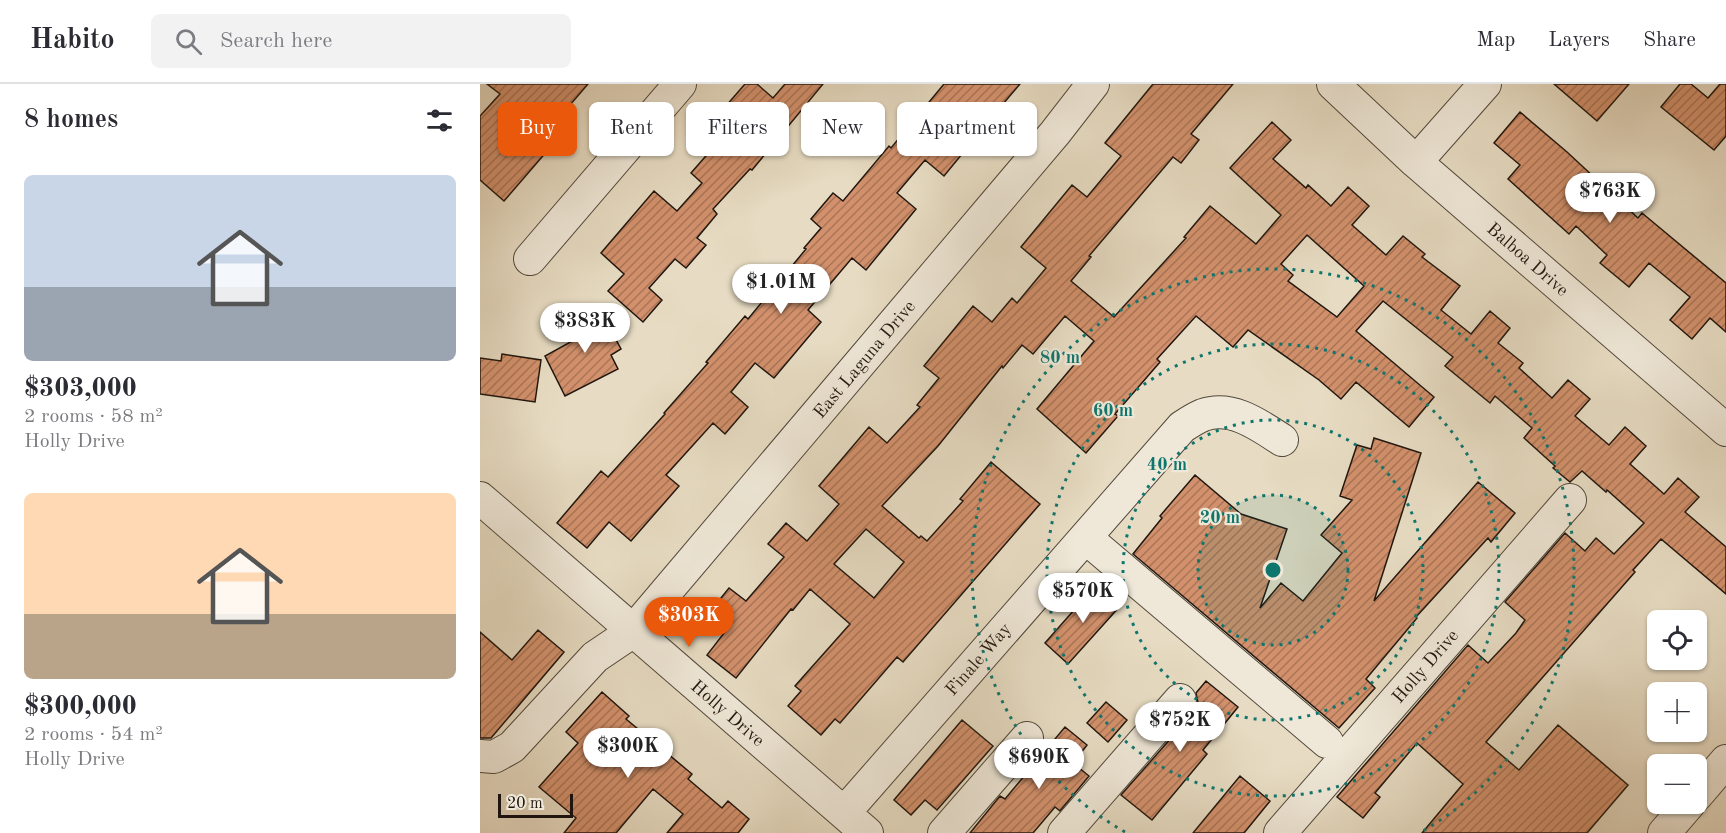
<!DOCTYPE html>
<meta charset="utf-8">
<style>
:root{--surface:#fff;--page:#f2f2f3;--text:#2b2b33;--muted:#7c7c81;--line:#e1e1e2;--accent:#ea580c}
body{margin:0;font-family:"Old Standard TT",serif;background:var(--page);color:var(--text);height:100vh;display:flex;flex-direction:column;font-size:22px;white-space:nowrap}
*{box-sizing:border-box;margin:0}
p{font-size:20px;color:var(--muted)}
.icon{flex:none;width:33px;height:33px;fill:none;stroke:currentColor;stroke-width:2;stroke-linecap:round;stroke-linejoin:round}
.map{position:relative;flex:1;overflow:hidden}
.sheet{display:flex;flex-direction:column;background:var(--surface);width:480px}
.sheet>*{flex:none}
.hud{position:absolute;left:18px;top:18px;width:570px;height:54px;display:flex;gap:12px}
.tools{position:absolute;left:1167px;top:526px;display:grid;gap:12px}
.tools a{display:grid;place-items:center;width:60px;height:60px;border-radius:9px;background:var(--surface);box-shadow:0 2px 4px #0004;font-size:30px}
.scale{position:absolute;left:18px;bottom:15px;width:75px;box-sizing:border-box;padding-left:6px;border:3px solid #20160f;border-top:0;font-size:16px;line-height:21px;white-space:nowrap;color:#20160f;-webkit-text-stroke:4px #efe8d8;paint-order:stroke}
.price{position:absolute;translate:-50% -51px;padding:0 14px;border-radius:21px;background:#fff;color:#222;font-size:20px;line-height:39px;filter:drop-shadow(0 2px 3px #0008)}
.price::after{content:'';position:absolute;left:50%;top:36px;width:18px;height:14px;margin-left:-9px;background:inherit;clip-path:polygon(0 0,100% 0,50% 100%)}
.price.selected{background:var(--accent);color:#fff}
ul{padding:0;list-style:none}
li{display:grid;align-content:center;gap:12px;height:318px;padding:0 24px}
li span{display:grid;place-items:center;height:186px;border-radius:9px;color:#555}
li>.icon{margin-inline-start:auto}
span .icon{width:108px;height:108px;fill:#fffc;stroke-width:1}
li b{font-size:26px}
h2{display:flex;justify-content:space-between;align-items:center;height:72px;padding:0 24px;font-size:26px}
.tag{padding:0 21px;border-radius:9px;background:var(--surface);box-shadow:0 2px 4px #0004;font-size:21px;line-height:54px}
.tag.selected{background:var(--accent);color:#fff}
header{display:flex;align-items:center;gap:36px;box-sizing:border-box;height:84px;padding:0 30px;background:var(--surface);border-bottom:2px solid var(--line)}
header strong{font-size:28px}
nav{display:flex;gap:33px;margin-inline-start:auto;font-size:21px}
.search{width:420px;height:54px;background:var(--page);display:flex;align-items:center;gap:15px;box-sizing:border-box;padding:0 21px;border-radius:9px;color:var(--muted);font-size:22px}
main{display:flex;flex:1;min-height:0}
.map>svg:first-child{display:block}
.building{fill:url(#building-hatch);stroke:#20160f;stroke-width:1.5;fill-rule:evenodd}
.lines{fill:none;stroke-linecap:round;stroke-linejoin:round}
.minor-casing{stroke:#52483c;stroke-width:34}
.minor{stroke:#efe8d8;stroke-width:32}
.ring{fill:none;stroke:#0f766e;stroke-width:3;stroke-dasharray:3 6}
.labels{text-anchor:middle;stroke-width:4.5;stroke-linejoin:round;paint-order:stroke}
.street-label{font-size:18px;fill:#20160f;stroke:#efe8d8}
.centre{fill:#0f766e;stroke:#efe8d8;stroke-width:3}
.ring-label{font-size:18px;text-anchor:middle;font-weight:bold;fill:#0f766e;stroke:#efe8d8;stroke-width:4.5;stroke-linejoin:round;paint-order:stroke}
</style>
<header>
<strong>Habito</strong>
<div class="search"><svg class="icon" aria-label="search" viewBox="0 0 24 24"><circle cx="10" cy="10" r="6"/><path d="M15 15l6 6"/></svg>Search here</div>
<nav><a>Map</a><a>Layers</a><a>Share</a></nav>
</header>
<main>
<section class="sheet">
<h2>8 homes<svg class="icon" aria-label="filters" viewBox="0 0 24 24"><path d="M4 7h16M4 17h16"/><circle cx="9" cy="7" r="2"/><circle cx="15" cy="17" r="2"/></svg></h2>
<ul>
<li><span style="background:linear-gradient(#c9d6e8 60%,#9aa5b1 0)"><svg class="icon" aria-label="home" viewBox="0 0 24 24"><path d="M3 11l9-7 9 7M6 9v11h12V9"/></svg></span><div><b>$303,000</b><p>2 rooms · 58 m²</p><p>Holly Drive</p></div></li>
<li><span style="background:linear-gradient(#ffd9b3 65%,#b9a48a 0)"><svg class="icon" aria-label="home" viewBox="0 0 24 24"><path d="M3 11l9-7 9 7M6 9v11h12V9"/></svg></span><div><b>$300,000</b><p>2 rooms · 54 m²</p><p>Holly Drive</p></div></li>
</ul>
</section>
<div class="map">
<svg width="1246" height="749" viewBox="0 0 1246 749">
<defs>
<pattern id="building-hatch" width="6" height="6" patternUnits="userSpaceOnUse" patternTransform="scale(1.5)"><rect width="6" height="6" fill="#d2916c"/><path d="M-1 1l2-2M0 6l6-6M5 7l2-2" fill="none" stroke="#aa7557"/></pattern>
</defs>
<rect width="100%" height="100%" fill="#e7dcc3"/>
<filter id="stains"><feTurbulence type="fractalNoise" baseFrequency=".00333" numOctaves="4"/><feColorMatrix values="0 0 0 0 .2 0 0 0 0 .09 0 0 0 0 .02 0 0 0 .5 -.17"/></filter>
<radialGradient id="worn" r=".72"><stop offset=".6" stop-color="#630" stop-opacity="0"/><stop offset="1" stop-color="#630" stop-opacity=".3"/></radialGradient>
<!-- building -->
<path class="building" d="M 7,0 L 108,0 L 84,28 L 93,37 L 24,117 L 0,96 L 0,32 L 20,10 Z
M 265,0 L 277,0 L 293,14 L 305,0 L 343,0 L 272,86 L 270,85 L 233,125 L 237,130 L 217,154 L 226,161 L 206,184 L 195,175 L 169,204 L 182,216 L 163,238 L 128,207 L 144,190 L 121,169 L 174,107 L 197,127 L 222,99 L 211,89 L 232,65 L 219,53 Z
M 464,0 L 540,0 L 511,34 L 497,23 L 468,58 L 482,70 L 464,92 L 445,76 L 417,109 L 436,125 L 386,186 L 372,174 L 328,226 L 341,238 L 294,294 L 275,279 L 251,308 L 268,323 L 245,350 L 233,339 L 186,391 L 199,402 L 151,457 L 129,438 L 107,464 L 77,439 L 121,387 L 128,393 L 185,330 L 184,329 L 228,279 L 226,278 L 265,232 L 268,235 L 326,165 L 324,164 L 341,144 L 331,135 L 353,109 L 363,117 L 409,62 L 411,64 Z
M 673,0 L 753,0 L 711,50 L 719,56 L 701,79 L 693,73 L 609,172 L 611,173 L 591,197 L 634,233 L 706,154 L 704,153 L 730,122 L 776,160 L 801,131 L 750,84 L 792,38 L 811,56 L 793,75 L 826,104 L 828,101 L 851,122 L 868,103 L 889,122 L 872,141 L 906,171 L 923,152 L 945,170 L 942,173 L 980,202 L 961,226 L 991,250 L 1010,227 L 1030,244 L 1018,259 L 1043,279 L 1039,284 L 1072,314 L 1088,296 L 1110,315 L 1095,332 L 1129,361 L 1145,343 L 1166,362 L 1150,380 L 1184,410 L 1198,394 L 1219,413 L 1205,428 L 1246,463 L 1246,510 L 1181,455 L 1153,486 L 1155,488 L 1006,658 L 1039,686 L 1078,641 L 1148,701 L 1107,749 L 942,749 L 983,700 L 937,659 L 895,709 L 900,713 L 883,734 L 857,713 L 988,561 L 1008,579 L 1036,549 L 1045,536 L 1025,518 L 1085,449 L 1105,467 L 1116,454 L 1134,470 L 1164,439 L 1127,406 L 1126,408 L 1102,387 L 1090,398 L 1073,384 L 1075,382 L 1044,354 L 1052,344 L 1015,312 L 1010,319 L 965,282 L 973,273 L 903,217 L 876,247 L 954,313 L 929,343 L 876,298 L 861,315 L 839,296 L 768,246 L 753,263 L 716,232 L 677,275 L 680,278 L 635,330 L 638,332 L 606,369 L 557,325 L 614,257 L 585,232 L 553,270 L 542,261 L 523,284 L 522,282 L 458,362 L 402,422 L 439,454 L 441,452 L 447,457 L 483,417 L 480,415 L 511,378 L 560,420 L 423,578 L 417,573 L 360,639 L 355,635 L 341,651 L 308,622 L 321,607 L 315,602 L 370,540 L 330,505 L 313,526 L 311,525 L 256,594 L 227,571 L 248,544 L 229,529 L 249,504 L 266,517 L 304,473 L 288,460 L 306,439 L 327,457 L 359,420 L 339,402 L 389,343 L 407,359 L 440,323 L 437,321 L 459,294 L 444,282 L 493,222 L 512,238 L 532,214 L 537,219 L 566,184 L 541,163 L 592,101 L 607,113 L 641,72 L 625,59 ZM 827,151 L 884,202 L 857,233 L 808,197 L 813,191 L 801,180 ZM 386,445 L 424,478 L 394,514 L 354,480 Z
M 1074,0 L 1149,0 L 1117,37 Z
M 1200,0 L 1211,0 L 1228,14 L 1240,0 L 1246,0 L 1246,52 L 1234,66 L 1181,23 Z
M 1040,28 L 1087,68 L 1158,134 L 1162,129 L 1246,199 L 1246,248 L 1230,234 L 1212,255 L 1190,236 L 1210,213 L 1169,179 L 1149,203 L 1120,179 L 1127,171 L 1096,142 L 1089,150 L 1028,95 L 1040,81 L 1014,59 Z
M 119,224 L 141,265 L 131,271 L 138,285 L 85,312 L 65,272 L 96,255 L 89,240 Z
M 22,270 L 61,276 L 55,318 L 0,310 L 0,274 L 21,277 Z
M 894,354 L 941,369 L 894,517 L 998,398 L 1035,429 L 1011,458 L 1008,454 L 936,533 L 937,534 L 886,595 L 895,604 L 859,644 L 653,470 L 682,434 L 680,432 L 715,391 L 761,430 L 807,445 L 780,524 L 801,499 L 823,517 L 862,469 L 841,451 L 872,416 L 860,412 L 877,361 L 891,365 Z
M 617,500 L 641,521 L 588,580 L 565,559 Z
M 58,546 L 84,568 L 11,654 L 0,654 L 0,548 L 32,576 Z
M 726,597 L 758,623 L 723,666 L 727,670 L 672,736 L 641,711 L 714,628 L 718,619 L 716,609 Z
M 122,608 L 149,632 L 146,635 L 212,690 L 208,695 L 242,724 L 248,717 L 269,735 L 258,749 L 187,749 L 203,730 L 173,705 L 136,749 L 84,749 L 96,734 L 59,703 L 98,659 L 86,648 Z
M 626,618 L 647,636 L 628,658 L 607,639 Z
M 482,636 L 513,662 L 457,726 L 445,716 L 431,731 L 414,716 Z
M 585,643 L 607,661 L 593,679 L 609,692 L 580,727 L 575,723 L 553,749 L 490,749 L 520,712 L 525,715 Z
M 760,692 L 790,717 L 764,749 L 713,749 Z"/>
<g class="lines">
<defs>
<path id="minor" d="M 853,0 L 936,78 L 1246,346
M 936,78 L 1005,0
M 50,175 L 200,0
M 0,414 L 387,749
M 606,454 L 847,658
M 0,672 L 14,673 L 32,663 L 115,573 L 152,548 L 575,49 L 613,0
M 1216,712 L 1246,677
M 364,729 L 702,343 C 708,339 716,334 723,331 C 752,321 779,341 802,356
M 464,749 L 547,654
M 584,749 L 700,616
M 800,749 L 1090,416
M 1184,749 L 1209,720"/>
</defs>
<!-- minor casing -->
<use href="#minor" class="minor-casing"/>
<!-- minor -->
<use href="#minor" class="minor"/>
</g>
<!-- distance rings -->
<circle cx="793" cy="486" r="75" fill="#0f766e" fill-opacity=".12"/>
<g class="ring">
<circle cx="793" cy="486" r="75"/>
<circle cx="793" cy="486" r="150"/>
<circle cx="793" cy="486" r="226"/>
<path d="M645 748A301 301 0 1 1 941 748"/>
</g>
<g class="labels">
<!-- street labels -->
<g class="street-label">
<text transform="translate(1048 175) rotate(41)" y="6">Balboa Drive</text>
<text transform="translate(384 275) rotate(-50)" y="6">East Laguna Drive</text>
<text transform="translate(498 575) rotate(-49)" y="6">Finale Way</text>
<text transform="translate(945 582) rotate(-49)" y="6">Holly Drive</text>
<text transform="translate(248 629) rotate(41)" y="6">Holly Drive</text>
</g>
</g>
<circle cx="793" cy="486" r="9" class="centre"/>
<g class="ring-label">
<text x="580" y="279">80 m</text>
<text x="633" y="332">60 m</text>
<text x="687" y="386">40 m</text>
<text x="740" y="439">20 m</text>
</g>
<rect width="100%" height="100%" filter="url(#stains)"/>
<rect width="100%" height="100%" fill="url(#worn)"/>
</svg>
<div class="tools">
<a><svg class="icon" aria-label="locate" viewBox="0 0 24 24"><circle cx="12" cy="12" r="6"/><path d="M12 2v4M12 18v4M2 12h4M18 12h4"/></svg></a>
<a>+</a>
<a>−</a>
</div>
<div class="scale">20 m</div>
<b class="price" style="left:1130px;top:140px">$763K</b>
<b class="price" style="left:301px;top:231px">$1.01M</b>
<b class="price" style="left:105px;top:270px">$383K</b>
<b class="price" style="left:603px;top:540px">$570K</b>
<b class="price selected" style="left:209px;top:564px">$303K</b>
<b class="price" style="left:700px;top:669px">$752K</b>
<b class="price" style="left:148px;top:695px">$300K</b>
<b class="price" style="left:559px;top:706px">$690K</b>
<div class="hud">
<a class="tag selected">Buy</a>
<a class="tag">Rent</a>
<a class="tag">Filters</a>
<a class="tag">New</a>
<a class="tag">Apartment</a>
</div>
</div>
</main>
